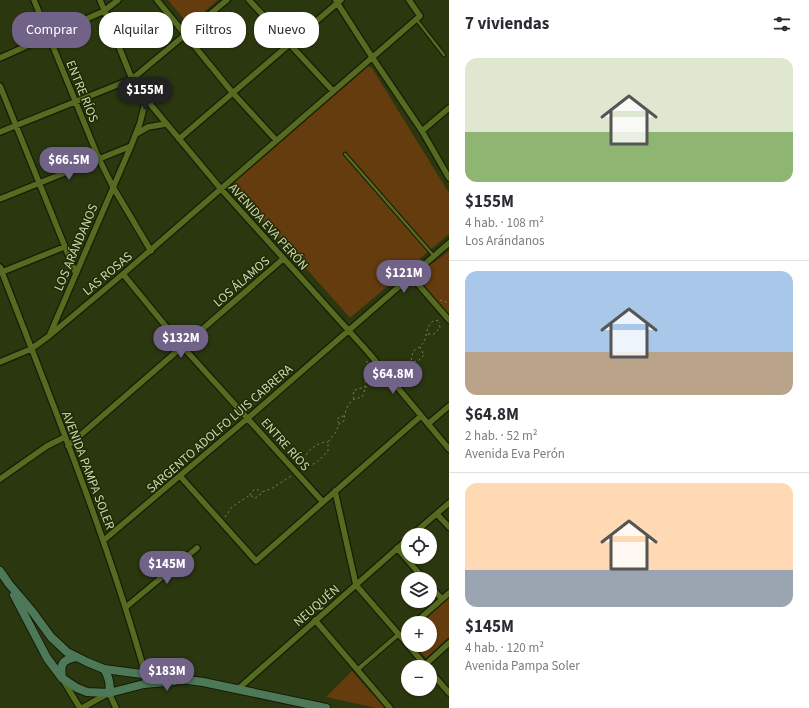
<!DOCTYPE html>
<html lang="es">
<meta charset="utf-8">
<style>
:root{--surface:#fff;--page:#f7f7f7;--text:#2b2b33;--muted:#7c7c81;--line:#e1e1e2;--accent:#716288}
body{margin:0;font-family:"Source Sans 3",sans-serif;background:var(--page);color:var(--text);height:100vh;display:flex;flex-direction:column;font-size:15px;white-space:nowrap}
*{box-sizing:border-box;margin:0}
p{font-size:13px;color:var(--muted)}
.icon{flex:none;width:22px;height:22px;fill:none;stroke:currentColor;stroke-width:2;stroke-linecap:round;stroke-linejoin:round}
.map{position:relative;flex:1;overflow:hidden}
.drawer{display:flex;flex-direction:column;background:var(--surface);width:360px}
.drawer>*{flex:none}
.top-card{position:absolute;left:12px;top:12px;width:377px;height:36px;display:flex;gap:8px}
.buttons{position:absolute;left:401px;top:528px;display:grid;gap:8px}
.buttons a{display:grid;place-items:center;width:36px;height:36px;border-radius:50%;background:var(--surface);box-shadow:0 1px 3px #0004;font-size:20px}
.price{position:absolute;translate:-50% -34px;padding:0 9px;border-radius:14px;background:var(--accent);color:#fff;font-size:13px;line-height:26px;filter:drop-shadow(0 1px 2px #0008)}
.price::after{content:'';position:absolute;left:50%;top:24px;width:12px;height:9px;margin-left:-6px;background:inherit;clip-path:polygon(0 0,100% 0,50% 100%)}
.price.selected{background:#222;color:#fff}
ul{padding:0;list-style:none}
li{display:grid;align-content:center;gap:8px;height:212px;padding:0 16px}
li+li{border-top:1px solid var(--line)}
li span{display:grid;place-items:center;height:124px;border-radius:12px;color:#555}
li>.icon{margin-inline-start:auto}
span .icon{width:72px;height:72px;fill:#fffc;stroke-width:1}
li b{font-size:17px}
h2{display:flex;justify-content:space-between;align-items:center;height:48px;padding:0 16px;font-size:17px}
.tag{padding:0 14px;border-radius:16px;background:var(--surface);box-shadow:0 1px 3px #0004;font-size:14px;line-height:36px}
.tag.selected{background:var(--accent);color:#fff}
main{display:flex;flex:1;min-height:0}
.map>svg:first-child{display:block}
.green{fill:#643c0d}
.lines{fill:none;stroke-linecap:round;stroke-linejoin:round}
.service-casing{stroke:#151d06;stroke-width:4.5}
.pedestrian-casing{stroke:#151d06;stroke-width:6}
.minor-casing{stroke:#151d06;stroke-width:8}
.secondary-casing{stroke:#151d06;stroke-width:10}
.path{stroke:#76835c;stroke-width:1;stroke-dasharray:2 3;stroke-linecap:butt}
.service{stroke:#566b1f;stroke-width:2.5}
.pedestrian{stroke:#566b1f;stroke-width:4}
.minor{stroke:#566b1f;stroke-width:5.5}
.secondary{stroke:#4e7959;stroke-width:8}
.labels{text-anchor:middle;stroke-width:3;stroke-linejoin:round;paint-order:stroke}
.street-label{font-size:13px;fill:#cbd8b3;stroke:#212c04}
</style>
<main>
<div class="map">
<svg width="449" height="708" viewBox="0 0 449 708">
<rect width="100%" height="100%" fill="#2b370f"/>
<!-- green -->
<path class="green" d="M 168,0 L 218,0 L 189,25 Z
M 366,65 L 372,68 L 449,193 L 449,234 L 350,318 L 233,186 L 236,179 Z
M 449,251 L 449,315 L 415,276 Z
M 449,598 L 449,637 L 426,658 L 414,645 L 430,645 L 430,623 L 421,623 Z
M 352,671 L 385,708 L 376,708 L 326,697 Z"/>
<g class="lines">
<defs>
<path id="service" d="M 416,19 L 444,55
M 345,154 L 434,256"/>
<path id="pedestrian" d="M 357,670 L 399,634"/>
<path id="minor" d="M 34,0 L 99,159 L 113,187 L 151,251
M 100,0 L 132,79 L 146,99 L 221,189 L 368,352 L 449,449
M 157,0 L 232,92 L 276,140
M 249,0 L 333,91
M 336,1 L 372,57 L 422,131 L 449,178
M 0,58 L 104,11 L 118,0
M 0,86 L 76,274
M 422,131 L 449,108
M 0,132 L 132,79 L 227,0
M 136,134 L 148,127 L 166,124
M 179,139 L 341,0
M 0,199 L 131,146
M 0,267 C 53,405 109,542 148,684
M 2,272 L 64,247
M 123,274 L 182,346 L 323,502
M 411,276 L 449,320
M 50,334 L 131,146 L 140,123 L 146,99
M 0,362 L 31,349 L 49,336 L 123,274 L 420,16 L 409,0
M 428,424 L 449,406
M 68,446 L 283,259
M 180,476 L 256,561 L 421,416
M 0,479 L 47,446 L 65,437
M 335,491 L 356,585 L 408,645
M 437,514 L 449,527
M 412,535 L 449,503
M 104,540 L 248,418 L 449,243
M 397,548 L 424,579
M 430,586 L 442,599
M 126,607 L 197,548
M 315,620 L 390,708
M 415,623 L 449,593
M 400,636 L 408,629
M 408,645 L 426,666
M 425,665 L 449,643
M 430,671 L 449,693
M 63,680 L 80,708
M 238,689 L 408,539
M 82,708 L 109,693 L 116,708"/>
<path id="secondary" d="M 0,571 L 9,584 L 32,611 L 51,637 L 67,652 L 87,662 L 104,669 L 203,682 L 326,708
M 14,595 L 47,658 L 62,678 L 77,688 L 87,692 L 109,693 L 144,684 L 175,681
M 104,669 C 109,677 111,684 109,693
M 62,678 C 60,664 62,660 76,657"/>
</defs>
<!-- service casing -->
<use href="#service" class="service-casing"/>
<!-- pedestrian casing -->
<use href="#pedestrian" class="pedestrian-casing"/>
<!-- minor casing -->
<use href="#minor" class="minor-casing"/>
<!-- secondary casing -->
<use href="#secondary" class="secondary-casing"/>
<!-- path -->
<path class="path" d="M 440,300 L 449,303
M 428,334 L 434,334 L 440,328 L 439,322
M 368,371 L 374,374 L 378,381
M 401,374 L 408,375 L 413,369 L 411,362 L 418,361 L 424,355 L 420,347
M 398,377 L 400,374 L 399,369 L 402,365 L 411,362 L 413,351 C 433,340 421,332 433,321 L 440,320
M 354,399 L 353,395 L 354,390 L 365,387 L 367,361
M 339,423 L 337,420 L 339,417 L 344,416
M 303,464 C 303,454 317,441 328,442
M 300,469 L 303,465 C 314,468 321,458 328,451 L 328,442 L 336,432 L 339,424 L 344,421 C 344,414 347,404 353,400 C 355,399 359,398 362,397 L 364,393 L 365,387 C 372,386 376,381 383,380
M 250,495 L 252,491 L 256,489 L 262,492
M 225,517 L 232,507 L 250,495 L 255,498 L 259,496 L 262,492 L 271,489 L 291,476"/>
<!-- service -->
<use href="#service" class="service"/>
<!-- pedestrian -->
<use href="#pedestrian" class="pedestrian"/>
<!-- minor -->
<use href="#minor" class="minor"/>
<!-- secondary -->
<use href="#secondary" class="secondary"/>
</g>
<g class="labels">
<!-- street labels -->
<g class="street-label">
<text transform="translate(83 91) rotate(68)" y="5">ENTRE RÍOS</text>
<text transform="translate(269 226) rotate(48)" y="5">AVENIDA EVA PERÓN</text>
<text transform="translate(75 247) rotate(-67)" y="5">LOS ARÁNDANOS</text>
<text transform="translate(107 273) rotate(-40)" y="5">LAS ROSAS</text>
<text transform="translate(241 281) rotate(-41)" y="5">LOS ÁLAMOS</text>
<text transform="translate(219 428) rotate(-41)" y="5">SARGENTO ADOLFO LUIS CABRERA</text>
<text transform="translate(286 444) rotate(48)" y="5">ENTRE RÍOS</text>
<text transform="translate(89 470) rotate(69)" y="5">AVENIDA PAMPA SOLER</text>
<text transform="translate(316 605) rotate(-41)" y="5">NEUQUÉN</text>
</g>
</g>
</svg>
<div class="buttons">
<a><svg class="icon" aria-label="locate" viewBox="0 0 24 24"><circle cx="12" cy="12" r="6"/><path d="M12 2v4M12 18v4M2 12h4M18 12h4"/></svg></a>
<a><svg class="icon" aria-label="layers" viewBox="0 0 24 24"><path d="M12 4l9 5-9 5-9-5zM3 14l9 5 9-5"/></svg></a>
<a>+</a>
<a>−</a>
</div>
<b class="price selected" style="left:145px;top:111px">$155M</b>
<b class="price" style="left:69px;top:181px">$66.5M</b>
<b class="price" style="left:404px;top:294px">$121M</b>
<b class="price" style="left:181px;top:359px">$132M</b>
<b class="price" style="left:393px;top:395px">$64.8M</b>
<b class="price" style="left:167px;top:585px">$145M</b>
<b class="price" style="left:167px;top:692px">$183M</b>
<div class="top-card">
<a class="tag selected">Comprar</a>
<a class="tag">Alquilar</a>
<a class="tag">Filtros</a>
<a class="tag">Nuevo</a>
</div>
</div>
<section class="drawer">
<h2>7 viviendas<svg class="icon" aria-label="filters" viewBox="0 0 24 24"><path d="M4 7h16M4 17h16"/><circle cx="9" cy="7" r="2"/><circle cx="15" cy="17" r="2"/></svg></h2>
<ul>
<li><span style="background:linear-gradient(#dfe7d0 60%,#8fb573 0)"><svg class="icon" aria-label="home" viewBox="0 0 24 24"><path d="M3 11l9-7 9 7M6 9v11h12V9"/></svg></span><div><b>$155M</b><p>4 hab. · 108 m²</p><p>Los Arándanos</p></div></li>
<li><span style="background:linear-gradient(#a9c7e8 65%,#b9a48a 0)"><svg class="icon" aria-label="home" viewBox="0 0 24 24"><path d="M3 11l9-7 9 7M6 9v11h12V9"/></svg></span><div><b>$64.8M</b><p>2 hab. · 52 m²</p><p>Avenida Eva Perón</p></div></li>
<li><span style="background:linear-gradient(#ffd9b3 70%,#9aa5b1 0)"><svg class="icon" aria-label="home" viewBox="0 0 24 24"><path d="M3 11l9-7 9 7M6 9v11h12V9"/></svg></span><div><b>$145M</b><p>4 hab. · 120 m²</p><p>Avenida Pampa Soler</p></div></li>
</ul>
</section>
</main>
